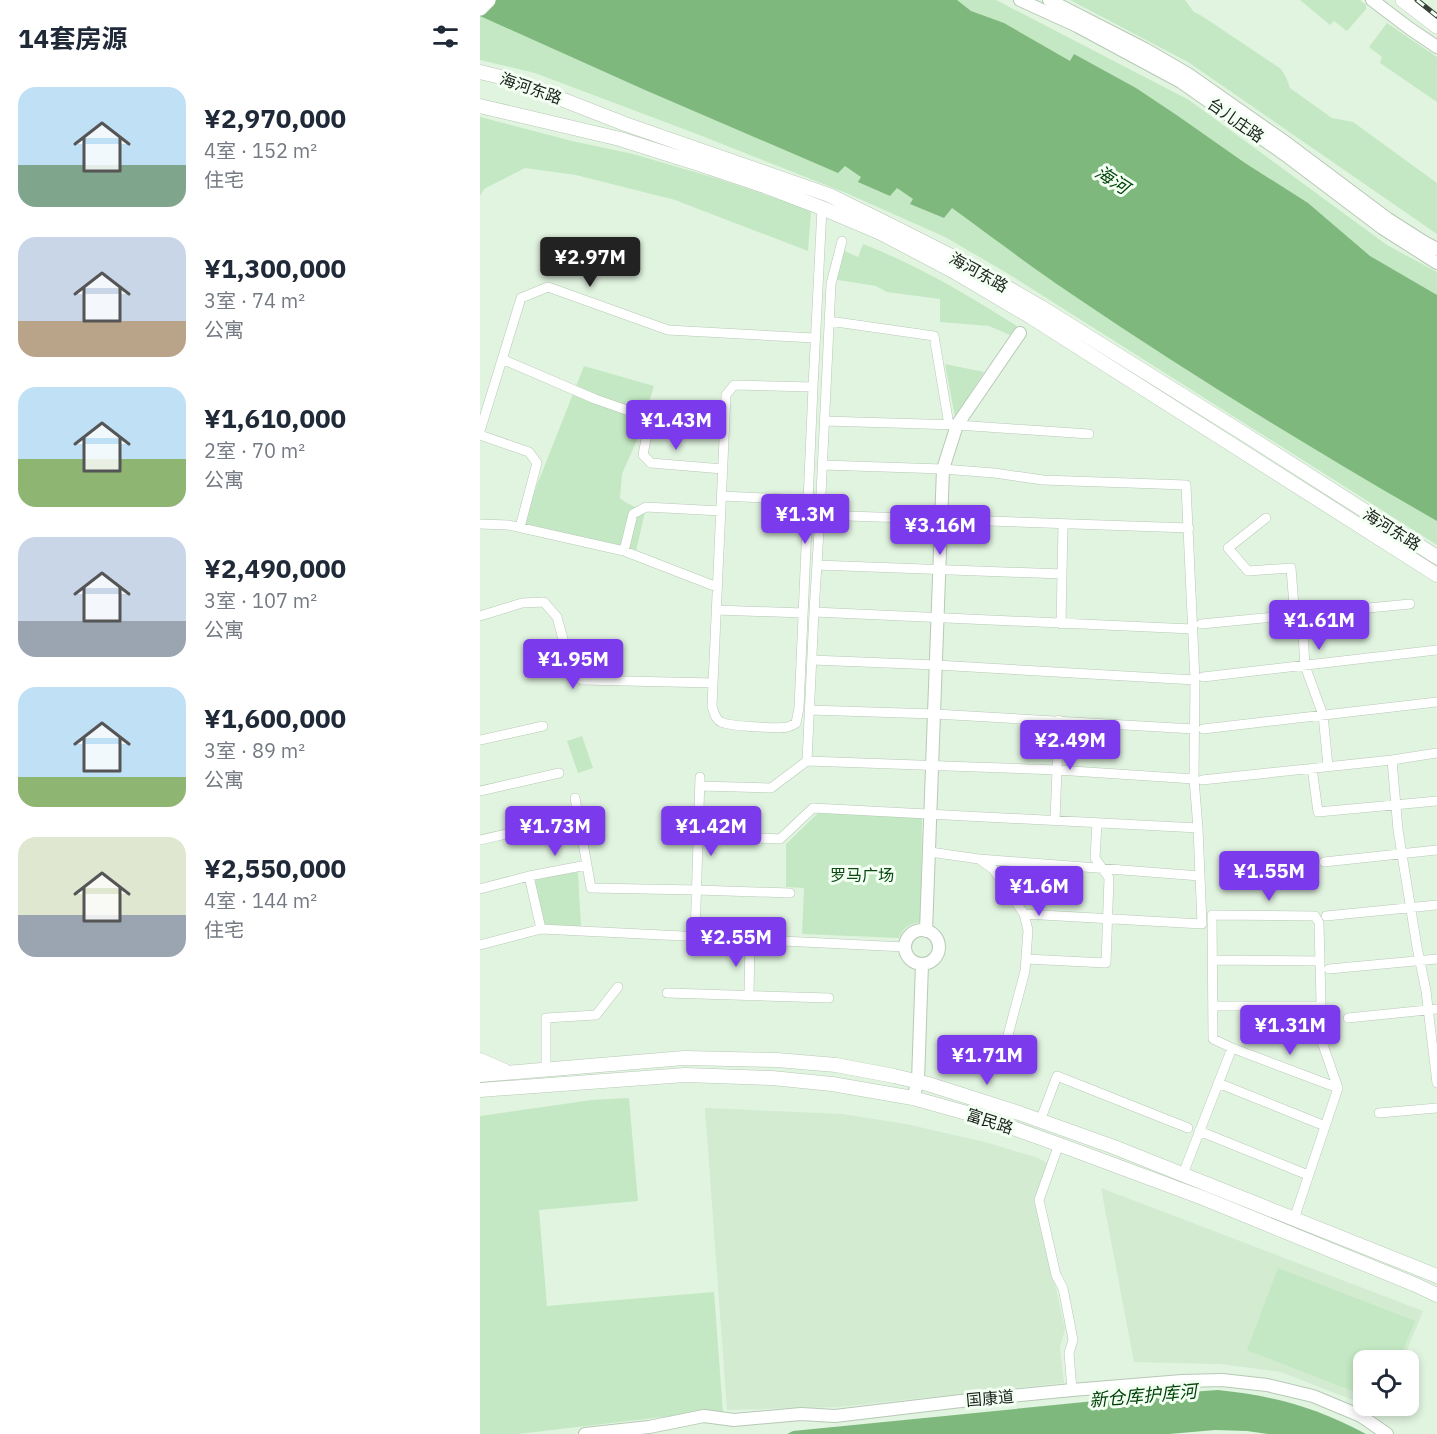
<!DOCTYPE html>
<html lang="zh">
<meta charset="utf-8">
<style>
:root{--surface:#fff;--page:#f6f6f7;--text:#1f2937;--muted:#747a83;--accent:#7c3aed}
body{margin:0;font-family:"IBM Plex Sans","Noto Sans SC",sans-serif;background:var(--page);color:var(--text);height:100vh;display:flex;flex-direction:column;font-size:22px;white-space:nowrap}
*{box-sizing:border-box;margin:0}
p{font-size:20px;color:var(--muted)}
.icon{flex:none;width:33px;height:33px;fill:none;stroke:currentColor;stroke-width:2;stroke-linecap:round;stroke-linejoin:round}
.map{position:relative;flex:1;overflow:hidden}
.sheet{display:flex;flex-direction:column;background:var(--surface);width:480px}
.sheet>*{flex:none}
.tools{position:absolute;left:873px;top:1350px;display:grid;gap:12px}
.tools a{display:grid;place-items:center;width:66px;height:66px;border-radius:12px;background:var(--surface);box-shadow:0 3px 9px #0003;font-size:30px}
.price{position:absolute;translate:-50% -51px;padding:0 14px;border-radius:6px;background:var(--accent);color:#fff;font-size:20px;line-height:39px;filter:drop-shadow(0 2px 3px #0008)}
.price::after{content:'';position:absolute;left:50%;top:36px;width:18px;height:14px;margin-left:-9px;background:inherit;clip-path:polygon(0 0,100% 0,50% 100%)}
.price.current{background:#222;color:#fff}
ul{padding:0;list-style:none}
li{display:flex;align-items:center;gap:18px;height:150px;padding:0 18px}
li span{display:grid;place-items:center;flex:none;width:168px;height:120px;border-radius:18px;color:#555}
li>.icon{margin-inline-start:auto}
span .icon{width:72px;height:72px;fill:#fffc;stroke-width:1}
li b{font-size:26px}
h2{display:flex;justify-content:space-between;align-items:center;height:72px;padding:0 18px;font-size:26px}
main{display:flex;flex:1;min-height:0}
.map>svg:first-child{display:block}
.built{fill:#d2ebd1}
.green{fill:#c4e8c3}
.water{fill:#7eb87d}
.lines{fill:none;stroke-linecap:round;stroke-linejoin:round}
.minor-casing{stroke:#b7c9b6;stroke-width:10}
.tertiary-casing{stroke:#b7c9b6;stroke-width:14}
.secondary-casing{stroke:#b7c9b6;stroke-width:15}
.trunk-casing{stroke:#b7c9b6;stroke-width:16}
.minor{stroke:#fff;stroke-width:9}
.tertiary{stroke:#fff;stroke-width:12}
.secondary{stroke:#fff;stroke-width:14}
.trunk{stroke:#fff;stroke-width:15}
.rail-casing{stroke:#374037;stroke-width:5}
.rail{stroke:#f4fff3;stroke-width:3;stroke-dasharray:9;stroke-linecap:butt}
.labels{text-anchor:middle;stroke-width:6;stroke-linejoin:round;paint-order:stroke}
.street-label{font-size:16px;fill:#181f18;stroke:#f4fff3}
.park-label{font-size:16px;fill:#0a4911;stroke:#f4fff3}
.water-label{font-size:18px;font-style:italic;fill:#004207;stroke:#f4fff3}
</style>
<main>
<section class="sheet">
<h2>14套房源<svg class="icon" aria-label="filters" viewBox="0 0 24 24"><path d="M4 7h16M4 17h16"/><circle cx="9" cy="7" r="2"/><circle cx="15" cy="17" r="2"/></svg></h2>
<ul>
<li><span style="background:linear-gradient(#bfe0f5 65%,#7fa58c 0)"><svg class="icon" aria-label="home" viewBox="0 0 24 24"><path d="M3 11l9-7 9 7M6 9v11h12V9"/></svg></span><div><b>¥2,970,000</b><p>4室 · 152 m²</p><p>住宅</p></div></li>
<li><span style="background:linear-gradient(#c9d6e8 70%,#b9a48a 0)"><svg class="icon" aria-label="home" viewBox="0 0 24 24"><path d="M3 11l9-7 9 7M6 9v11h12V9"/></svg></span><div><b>¥1,300,000</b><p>3室 · 74 m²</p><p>公寓</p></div></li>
<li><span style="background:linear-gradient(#bfe0f5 60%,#8fb573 0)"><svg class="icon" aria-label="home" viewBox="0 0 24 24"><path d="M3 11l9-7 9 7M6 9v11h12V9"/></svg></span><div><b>¥1,610,000</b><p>2室 · 70 m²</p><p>公寓</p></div></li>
<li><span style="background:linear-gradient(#c9d6e8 70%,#9aa5b1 0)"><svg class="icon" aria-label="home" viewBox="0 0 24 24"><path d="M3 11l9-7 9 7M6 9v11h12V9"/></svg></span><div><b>¥2,490,000</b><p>3室 · 107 m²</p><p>公寓</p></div></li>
<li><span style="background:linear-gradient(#bfe0f5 75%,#8fb573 0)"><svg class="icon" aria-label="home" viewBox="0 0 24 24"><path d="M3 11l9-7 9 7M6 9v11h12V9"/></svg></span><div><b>¥1,600,000</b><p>3室 · 89 m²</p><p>公寓</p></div></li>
<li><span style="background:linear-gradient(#dfe7d0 65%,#9aa5b1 0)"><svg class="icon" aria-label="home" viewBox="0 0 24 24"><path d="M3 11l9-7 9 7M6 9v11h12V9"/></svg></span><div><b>¥2,550,000</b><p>4室 · 144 m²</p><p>住宅</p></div></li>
</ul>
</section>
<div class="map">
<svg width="957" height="1434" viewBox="0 0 957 1434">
<rect width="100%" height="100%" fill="#e1f4e0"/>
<!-- built -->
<path class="built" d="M 225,1108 L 362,1114 L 426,1124 L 505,1142 L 558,1158 L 569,1164 L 557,1201 L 585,1329 L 580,1348 L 584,1383 L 358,1407 L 247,1410 Z
M 621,1188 L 943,1311 L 923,1360 L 884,1360 L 883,1404 L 801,1372 L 740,1364 L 654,1362 Z"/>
<!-- green -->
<path class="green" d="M 0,0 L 516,0 L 709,100 L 907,245 L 957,272 L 957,545 L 527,273 L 465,237 L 366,193 L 222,136 L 55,73 L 0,60 Z
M 590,0 L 705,0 L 714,12 L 722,16 L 801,69 L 806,77 L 810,88 L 852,118 L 873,122 L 957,183 L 957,234 L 708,62 Z
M 820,0 L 880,0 L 886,5 L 886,9 L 867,31 L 854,21 L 850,25 Z
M 907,23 L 957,57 L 957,102 L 900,63 L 902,57 L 889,47 Z
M 0,117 L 92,141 L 153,154 L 235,178 L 331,210 L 328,251 L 195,200 L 96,175 L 45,168 L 4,189 L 0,196 Z
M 383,244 C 437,265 488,295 537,326 L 530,335 L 509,326 L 460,322 L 460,299 L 407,292 L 396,286 L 352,279 L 358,248 L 378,257 Z
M 465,364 L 504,372 L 475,417 Z
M 104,366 L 174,386 L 157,440 L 142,474 L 140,498 L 145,502 L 165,512 L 156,551 L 42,523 Z
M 102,736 L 113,768 L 98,773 L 87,741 Z
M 338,813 L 442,817 L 441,922 C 429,924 423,927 419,938 L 322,934 L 324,888 L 306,887 L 306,844 Z
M 98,872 L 101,927 L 63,925 L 54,879 Z
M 149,1098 L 158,1201 L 59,1210 L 67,1306 L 234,1292 L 243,1413 L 225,1412 L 38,1434 L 0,1434 L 0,1116 L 112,1100 Z
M 798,1268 L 935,1321 L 919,1360 L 884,1360 L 883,1395 L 767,1350 Z"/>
<!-- water -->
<path class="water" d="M 0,0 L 477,0 L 491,11 L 524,23 L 590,61 L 594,54 L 656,88 L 698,116 L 765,163 L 828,203 L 890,256 L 957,295 L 957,521 C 832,449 709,374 590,293 C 550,266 512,237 472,208 L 464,218 L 430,204 L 433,199 L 417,188 L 410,196 L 378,182 L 381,177 L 365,166 L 358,173 L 165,90 L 0,16 Z
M 738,1390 C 795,1396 835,1407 886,1434 L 788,1434 L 767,1431 L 735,1430 L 689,1434 L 307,1434 L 313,1431 L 696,1393 Z"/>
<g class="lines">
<defs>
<path id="minor" d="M 349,321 L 454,336 L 469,425
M 22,359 L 115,399 L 178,421 L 245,424
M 333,387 L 254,385 L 246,395 L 232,706 C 234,712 235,719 241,722 C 248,726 299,729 308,727 C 311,726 313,725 316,723 L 319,708 L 333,387 L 342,208
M 170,418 L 163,455 L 171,463 L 243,469
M 345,421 L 477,425 L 609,434
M 0,431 L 41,298 L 68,287 L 188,330 L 334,338
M 0,435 L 49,452 L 57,463 L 40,527
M 343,465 L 463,469 L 514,473 L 563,480 L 706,485 L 715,680 L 714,779 L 718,828 L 722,924 L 544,914
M 242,496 L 328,500
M 340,515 L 709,528
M 786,518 L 748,548 L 768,571 L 811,568 L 814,606 L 822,619 L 825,666 L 843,715 L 848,766
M 0,524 L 28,525 L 144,551 L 237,587
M 144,551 L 153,514 L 166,507 L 241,511
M 337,565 L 582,574
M 236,610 L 323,613
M 334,612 L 712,629
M 0,616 L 42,603 L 64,602 L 77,617 L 92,672 L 102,680 L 233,683
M 581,624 L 583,524
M 721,624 L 930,604
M 332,660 L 456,665 L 715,680
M 723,677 L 957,650
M 329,710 L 455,714 L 714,729
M 723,729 L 957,702
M 0,740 L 63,726
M 912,760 L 918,830 L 937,947 L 946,991 L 957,1083
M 327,761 L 577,770 L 714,779
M 832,768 L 838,812 L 957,801
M 722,780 L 912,760 L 957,753
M 220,786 L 291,788 L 327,761 L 334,612 L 340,515 L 351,284 L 362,241
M 0,791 L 79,773
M 95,798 L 111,888 L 217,890 L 310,893
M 575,820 L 579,720
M 218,835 L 300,839 L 333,808 L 718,828
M 0,840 L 99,817
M 450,852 L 499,859 L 513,869 L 544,914 L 548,930 L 545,971 L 523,1054
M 499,859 L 720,876
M 844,862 L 957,850
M 49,876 L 61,929
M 0,889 L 49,876 L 107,865
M 846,916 L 957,905
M 215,937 L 220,777
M 0,945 L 61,929 L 425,947
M 546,959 L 626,963 L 629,878 L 615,858 L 617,823
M 732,960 L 840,961
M 849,969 L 957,959
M 187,993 L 349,998
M 269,996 L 270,939
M 733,1006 L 841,1006
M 868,1018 L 957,1009
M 752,1048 L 733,1039 L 732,915 L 835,916 L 839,923 L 842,1042 L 858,1088
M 66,1069 L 66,1018 L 116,1015 L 138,987
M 738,1083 L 845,1126
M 899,1113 L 957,1108
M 560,1121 L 577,1076 L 708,1128
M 719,1131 L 828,1175
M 579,1144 L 559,1200 L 576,1275 L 583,1288 L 590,1324 L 593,1340 L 589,1353 L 592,1390
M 703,1174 L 752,1048 L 858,1088 L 814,1219"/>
<path id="tertiary" d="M 540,0 L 597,26 L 701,82 L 804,154 L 902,228 L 957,263
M 569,0 L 665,49 L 708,74 L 808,144 L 908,219 L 944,242 L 957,249
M 892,0 L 929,28 L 957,47
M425 947a17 17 0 1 1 34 0a17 17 0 1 1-34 0Z
M 446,931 L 463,469 L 477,425 L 540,333
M 433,1098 L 438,1081 L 442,964
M 105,1434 L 169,1427 L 224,1416 L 254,1420 L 321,1414 L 355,1416 L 481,1401 L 592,1390 L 702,1381 L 742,1380 L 787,1385 L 833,1396 L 881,1416 L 907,1434"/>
<path id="secondary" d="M 0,72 L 21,77 L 76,97 L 145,124 L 349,195 L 414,227 L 481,261 L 561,307 L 766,435 L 957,557
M 0,106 L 140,139 L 219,164 L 287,187 L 342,208 L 401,233 L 473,271 L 551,317 L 957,575
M 0,1060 L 25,1071
M 0,1075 L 204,1058 L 297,1060 L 356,1065 L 414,1076 L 448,1084 L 539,1113 L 634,1147 L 957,1276
M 0,1090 L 205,1075 L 292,1078 L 352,1084 L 433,1098 L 508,1119 L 594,1150 L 723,1198 L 936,1285 L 957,1295"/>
<path id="trunk" d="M 923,0 L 957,26
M 0,8 L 8,0"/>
</defs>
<!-- minor casing -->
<use href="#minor" class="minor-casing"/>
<!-- tertiary casing -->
<use href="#tertiary" class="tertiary-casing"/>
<!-- secondary casing -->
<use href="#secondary" class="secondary-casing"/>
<!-- trunk casing -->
<use href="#trunk" class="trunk-casing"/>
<!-- minor -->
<use href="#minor" class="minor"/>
<!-- tertiary -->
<use href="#tertiary" class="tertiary"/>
<!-- secondary -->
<use href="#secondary" class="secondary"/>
<!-- trunk -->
<use href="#trunk" class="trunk"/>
<defs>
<path id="rail" d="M 937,0 L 957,16"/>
</defs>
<!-- rail casing -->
<use href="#rail" class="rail-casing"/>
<!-- rail -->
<use href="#rail" class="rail"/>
</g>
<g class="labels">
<!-- street labels -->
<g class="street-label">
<text transform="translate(51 88) rotate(19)" y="6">海河东路</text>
<text transform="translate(756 120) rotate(35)" y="6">台儿庄路</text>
<text transform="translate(499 272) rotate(29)" y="6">海河东路</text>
<text transform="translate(912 529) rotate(32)" y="6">海河东路</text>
<text transform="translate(510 1121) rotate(18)" y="6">富民路</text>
<text transform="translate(510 1398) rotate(-5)" y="6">国康道</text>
</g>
<!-- park labels -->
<g class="park-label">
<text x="382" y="881">罗马广场</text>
</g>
<!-- water labels -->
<g class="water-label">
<text transform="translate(632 180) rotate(33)" y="6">海河</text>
<text transform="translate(663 1396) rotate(-5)" y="6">新仓库护库河</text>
</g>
</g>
</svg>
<div class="tools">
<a><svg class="icon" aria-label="locate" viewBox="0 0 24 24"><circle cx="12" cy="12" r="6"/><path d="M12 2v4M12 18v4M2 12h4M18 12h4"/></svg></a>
</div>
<b class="price current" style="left:110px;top:288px">¥2.97M</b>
<b class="price" style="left:196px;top:451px">¥1.43M</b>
<b class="price" style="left:325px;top:545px">¥1.3M</b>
<b class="price" style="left:460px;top:556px">¥3.16M</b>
<b class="price" style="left:839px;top:651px">¥1.61M</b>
<b class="price" style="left:93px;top:690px">¥1.95M</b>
<b class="price" style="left:590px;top:771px">¥2.49M</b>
<b class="price" style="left:75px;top:857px">¥1.73M</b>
<b class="price" style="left:231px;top:857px">¥1.42M</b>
<b class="price" style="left:789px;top:902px">¥1.55M</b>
<b class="price" style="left:559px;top:917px">¥1.6M</b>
<b class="price" style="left:256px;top:968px">¥2.55M</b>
<b class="price" style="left:810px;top:1056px">¥1.31M</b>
<b class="price" style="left:507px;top:1086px">¥1.71M</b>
</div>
</main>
